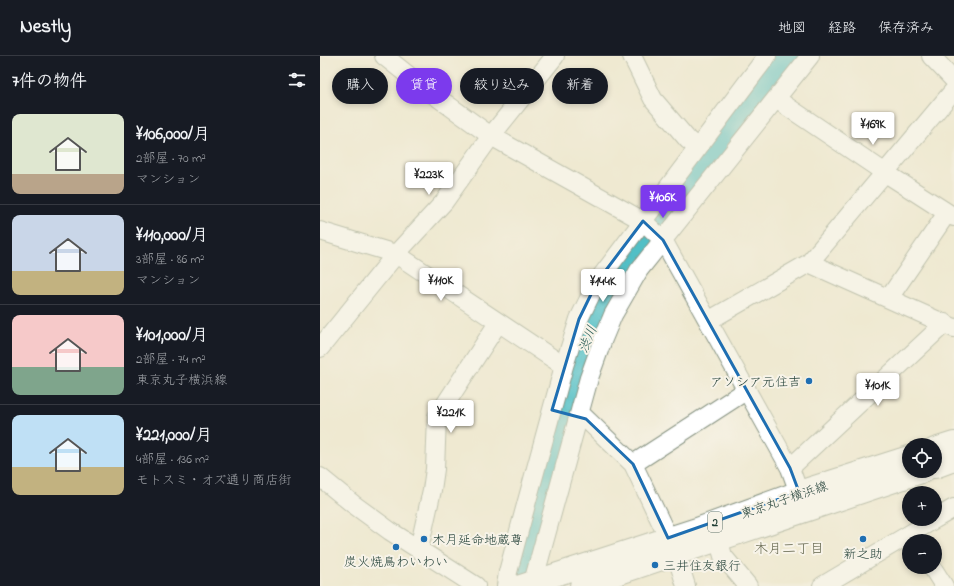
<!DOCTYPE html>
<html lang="ja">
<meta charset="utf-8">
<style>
:root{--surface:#171b24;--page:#242831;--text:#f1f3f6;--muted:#9ea1a6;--line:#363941;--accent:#7c3aed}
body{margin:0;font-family:"Indie Flower","Klee One",sans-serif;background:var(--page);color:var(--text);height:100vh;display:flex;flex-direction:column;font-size:15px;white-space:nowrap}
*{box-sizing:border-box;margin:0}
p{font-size:13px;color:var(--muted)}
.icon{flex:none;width:22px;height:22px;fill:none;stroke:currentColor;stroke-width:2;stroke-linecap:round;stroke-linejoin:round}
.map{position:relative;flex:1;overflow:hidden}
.drawer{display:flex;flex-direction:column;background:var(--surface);width:320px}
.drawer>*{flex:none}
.hud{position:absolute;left:12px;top:12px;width:380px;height:36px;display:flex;gap:8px}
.buttons{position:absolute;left:582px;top:382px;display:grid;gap:8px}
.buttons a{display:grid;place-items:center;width:40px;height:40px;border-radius:50%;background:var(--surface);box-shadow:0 2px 6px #0003;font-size:20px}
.price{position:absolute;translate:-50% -34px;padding:0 9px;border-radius:4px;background:#fff;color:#222;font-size:13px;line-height:26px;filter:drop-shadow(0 1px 2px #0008)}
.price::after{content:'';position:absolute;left:50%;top:24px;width:12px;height:9px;margin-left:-6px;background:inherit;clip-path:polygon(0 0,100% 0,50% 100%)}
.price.on{background:var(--accent);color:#fff}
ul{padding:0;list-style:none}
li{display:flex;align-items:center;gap:12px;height:100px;padding:0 12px}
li+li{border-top:1px solid var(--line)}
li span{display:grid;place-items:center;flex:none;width:112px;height:80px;border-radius:8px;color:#555}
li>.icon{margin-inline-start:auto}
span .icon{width:48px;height:48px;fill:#fffc;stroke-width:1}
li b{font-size:17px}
h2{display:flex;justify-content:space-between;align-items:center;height:48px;padding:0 12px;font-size:17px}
.pill{padding:0 14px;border-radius:18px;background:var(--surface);box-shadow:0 2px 6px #0003;font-size:14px;line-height:36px}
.pill.on{background:var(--accent);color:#fff}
header{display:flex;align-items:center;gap:24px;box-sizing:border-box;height:56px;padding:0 20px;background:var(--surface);border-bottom:1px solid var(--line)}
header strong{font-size:19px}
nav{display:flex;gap:22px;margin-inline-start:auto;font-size:14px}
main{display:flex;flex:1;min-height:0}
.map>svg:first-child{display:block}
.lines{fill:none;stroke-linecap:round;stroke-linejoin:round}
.river{stroke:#51bfc6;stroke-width:25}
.minor-casing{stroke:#879382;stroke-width:20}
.major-casing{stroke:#879382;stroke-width:24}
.minor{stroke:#fff;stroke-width:18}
.major{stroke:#fff;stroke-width:22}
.marked{fill:none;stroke:#1f6fb2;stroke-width:3;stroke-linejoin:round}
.poi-dot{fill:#1f6fb2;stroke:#f7f3e8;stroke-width:1.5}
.labels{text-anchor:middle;stroke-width:4;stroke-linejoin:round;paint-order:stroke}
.shield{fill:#f7f3e8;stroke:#60746a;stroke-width:1}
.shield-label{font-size:12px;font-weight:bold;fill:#1f3d34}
.poi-label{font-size:13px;fill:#1f3d34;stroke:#f7f3e8;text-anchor:start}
.street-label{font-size:13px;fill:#1f3d34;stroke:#f7f3e8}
.water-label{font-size:14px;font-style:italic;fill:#2c5e58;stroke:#f7f3e8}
.neighbourhood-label{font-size:14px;fill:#666850;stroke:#f7f3e8}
</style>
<header>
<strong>Nestly</strong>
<nav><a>地図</a><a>経路</a><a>保存済み</a></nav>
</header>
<main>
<section class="drawer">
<h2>7件の物件<svg class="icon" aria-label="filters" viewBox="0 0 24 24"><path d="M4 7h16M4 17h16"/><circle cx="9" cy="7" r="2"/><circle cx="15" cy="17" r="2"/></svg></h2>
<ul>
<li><span style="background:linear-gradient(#dfe7d0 75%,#b9a48a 0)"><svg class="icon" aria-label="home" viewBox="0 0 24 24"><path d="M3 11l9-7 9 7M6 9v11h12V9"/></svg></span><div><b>¥106,000/月</b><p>2部屋 · 70 m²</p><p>マンション</p></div></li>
<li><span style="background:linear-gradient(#c9d6e8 70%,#c2b280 0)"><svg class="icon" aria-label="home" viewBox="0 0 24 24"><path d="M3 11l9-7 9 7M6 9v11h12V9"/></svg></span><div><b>¥110,000/月</b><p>3部屋 · 86 m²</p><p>マンション</p></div></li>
<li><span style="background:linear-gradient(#f6c9c9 65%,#7fa58c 0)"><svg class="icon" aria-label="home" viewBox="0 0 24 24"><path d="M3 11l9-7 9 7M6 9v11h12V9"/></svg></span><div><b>¥101,000/月</b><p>2部屋 · 74 m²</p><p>東京丸子横浜線</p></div></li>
<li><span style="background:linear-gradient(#bfe0f5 65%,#c2b280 0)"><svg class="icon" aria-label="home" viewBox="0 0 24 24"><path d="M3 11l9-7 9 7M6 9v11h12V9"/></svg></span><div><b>¥221,000/月</b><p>4部屋 · 136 m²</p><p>モトスミ・オズ通り商店街</p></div></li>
</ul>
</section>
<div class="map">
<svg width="634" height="530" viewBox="0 0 634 530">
<rect width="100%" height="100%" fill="#f7f3e8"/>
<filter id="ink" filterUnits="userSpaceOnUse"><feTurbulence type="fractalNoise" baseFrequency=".025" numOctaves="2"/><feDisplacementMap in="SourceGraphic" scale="8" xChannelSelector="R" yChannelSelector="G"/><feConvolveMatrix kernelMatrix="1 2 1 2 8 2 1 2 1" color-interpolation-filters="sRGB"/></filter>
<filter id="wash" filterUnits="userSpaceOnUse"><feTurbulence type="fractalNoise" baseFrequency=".012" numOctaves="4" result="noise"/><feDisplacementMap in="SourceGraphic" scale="16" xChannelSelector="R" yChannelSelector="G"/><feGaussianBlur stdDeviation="0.9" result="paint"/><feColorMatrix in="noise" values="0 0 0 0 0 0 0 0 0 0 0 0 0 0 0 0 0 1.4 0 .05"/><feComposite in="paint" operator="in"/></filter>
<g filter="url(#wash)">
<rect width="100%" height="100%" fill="#efe9d1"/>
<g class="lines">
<!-- river -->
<path class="river" d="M 196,530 L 262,291 L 287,238 L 359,139 L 394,98 L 395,86 L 456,10 L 469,3 L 472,0"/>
</g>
</g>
<g filter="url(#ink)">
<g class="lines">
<defs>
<path id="minor" d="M 64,0 L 103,31 L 171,80 L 323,165 L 343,184 L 470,412 L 483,448
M 312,0 L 333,43 L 368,84 L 378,92
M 611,0 L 634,24
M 456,43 L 564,116 L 634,161
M 0,175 L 76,198 L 244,310
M 489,207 L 634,272
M 569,242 L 627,157
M 388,265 L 489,207 L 634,34
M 0,292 L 76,198 L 124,146 L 171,80 L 235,0
M 261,358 L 313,408 L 356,498 L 366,530
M 313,408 L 427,334
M 470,412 L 625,267
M 0,421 L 33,448 L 70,475 L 156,530
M 615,463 L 634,452
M 395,471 L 403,500 L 428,530
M 99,493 L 112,434 L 115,413 L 117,361 L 178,267
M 612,511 L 624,530
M 186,530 L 188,516 L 207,445 L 244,310 L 259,263 L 277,226 L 447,0
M 212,530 L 269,322 L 283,283 L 293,259 L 319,214 L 490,0
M 502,530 L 615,463"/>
<path id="major" d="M 615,393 L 634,387
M 615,411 L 634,404
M 201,530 L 377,473 L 479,436 L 589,401
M 261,530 L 604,415"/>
</defs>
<!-- minor casing -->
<use href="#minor" class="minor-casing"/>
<!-- major casing -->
<use href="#major" class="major-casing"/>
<!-- minor -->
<use href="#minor" class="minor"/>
<!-- major -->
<use href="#major" class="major"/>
</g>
</g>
<!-- marked area -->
<path d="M0 0H634V530H0ZM 323,165 L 343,184 L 470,412 L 479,436 L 348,482 L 313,408 L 266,363 L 232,354 L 259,263 L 277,226 Z" fill="#efe9d1" fill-opacity=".55" fill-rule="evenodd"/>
<path class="marked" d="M 323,165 L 343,184 L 470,412 L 479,436 L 348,482 L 313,408 L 266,363 L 232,354 L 259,263 L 277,226 Z"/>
<!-- markers -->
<g class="poi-dot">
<circle cx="489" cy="325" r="4"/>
<circle cx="104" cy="483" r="4"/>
<circle cx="543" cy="483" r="4"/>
<circle cx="76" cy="491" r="4"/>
<circle cx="335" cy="509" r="4"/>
</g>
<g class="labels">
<!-- shield labels -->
<rect class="shield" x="388" y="456" width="14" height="20" rx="3"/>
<g class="shield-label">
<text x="395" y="470">2</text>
</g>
<!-- poi labels -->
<g class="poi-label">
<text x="481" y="330" text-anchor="end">アソシア元住吉</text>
<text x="112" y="488">木月延命地蔵尊</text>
<text x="543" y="502" text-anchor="middle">新之助</text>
<text x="76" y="510" text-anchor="middle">炭火焼鳥わいわい</text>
<text x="343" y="514">三井住友銀行</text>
</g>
<!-- street labels -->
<g class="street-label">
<text transform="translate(464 443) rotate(-19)" y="5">東京丸子横浜線</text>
</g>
<!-- water labels -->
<g class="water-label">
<text transform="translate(267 283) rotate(-67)" y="5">渋川</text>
</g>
<!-- neighbourhood labels -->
<g class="neighbourhood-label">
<text x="469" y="497">木月二丁目</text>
</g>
</g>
</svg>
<div class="buttons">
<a><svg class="icon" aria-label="locate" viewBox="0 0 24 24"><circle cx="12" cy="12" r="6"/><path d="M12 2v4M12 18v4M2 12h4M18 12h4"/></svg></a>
<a>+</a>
<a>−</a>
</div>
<b class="price" style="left:553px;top:90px">¥169K</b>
<b class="price" style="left:109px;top:140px">¥223K</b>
<b class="price on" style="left:343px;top:163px">¥106K</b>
<b class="price" style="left:121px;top:246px">¥110K</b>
<b class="price" style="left:283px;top:247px">¥144K</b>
<b class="price" style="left:558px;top:351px">¥101K</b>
<b class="price" style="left:131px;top:378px">¥221K</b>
<div class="hud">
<a class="pill">購入</a>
<a class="pill on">賃貸</a>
<a class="pill">絞り込み</a>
<a class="pill">新着</a>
</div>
</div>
</main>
